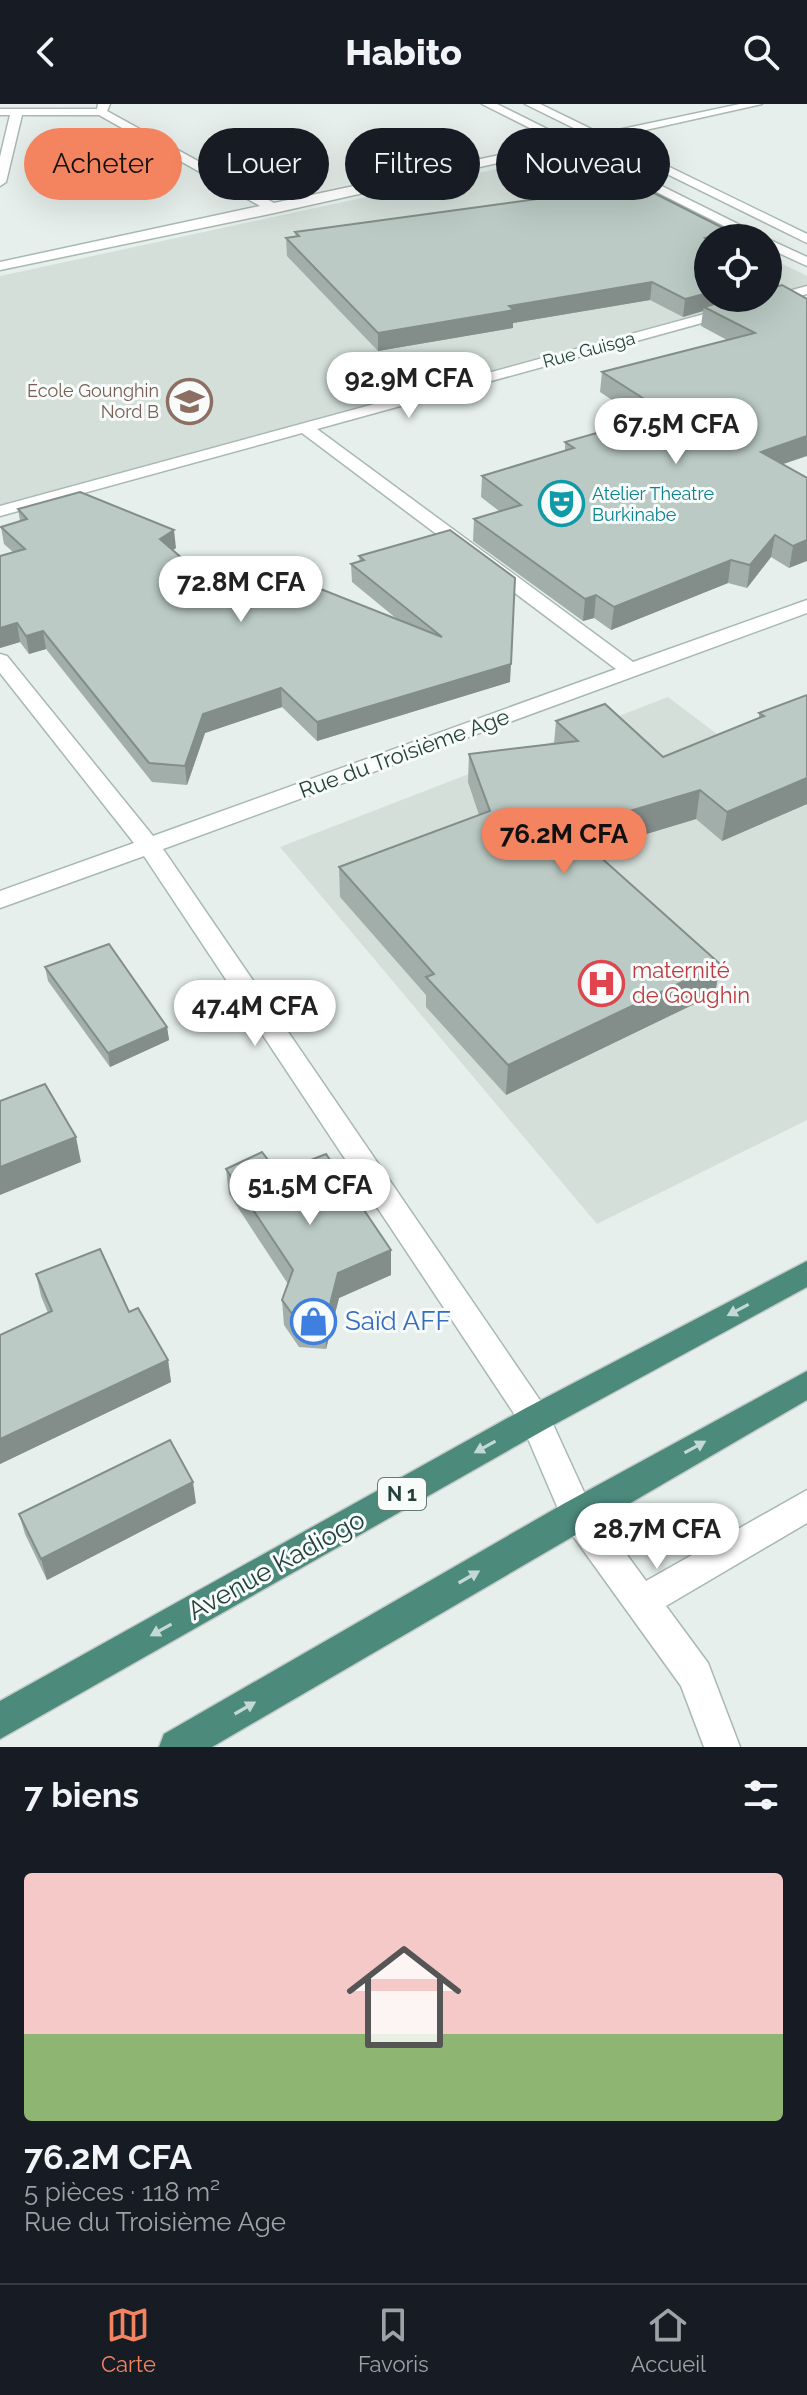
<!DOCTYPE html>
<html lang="fr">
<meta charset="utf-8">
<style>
:root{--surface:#171b24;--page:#20242c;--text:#f1f3f6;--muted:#9ea1a6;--line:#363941;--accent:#f4845f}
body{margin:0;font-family:Raleway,sans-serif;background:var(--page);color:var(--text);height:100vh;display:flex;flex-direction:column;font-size:30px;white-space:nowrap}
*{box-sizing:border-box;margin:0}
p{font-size:26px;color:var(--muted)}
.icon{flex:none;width:44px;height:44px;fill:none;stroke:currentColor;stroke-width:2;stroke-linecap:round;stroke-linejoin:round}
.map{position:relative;height:1643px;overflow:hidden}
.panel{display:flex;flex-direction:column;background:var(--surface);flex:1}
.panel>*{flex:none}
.hud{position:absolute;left:24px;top:24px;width:760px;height:72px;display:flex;gap:16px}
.controls{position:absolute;left:694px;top:120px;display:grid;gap:16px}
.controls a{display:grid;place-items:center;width:88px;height:88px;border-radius:50%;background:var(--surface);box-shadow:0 8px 32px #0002;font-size:40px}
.price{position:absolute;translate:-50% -68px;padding:0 18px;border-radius:28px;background:#fff;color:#222;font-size:26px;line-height:52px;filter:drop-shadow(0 2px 4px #0008)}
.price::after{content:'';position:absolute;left:50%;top:48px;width:24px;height:18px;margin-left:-12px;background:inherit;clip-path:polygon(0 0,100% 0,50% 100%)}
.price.on{background:var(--accent);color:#111}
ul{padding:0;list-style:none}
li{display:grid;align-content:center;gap:16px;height:424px;padding:0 24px}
li span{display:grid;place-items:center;height:248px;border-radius:8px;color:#555}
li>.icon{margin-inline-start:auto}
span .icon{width:144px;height:144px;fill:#fffc;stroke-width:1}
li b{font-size:34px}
h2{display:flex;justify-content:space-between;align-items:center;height:96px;padding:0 24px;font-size:34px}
.pill{padding:0 28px;border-radius:36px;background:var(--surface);box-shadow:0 8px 32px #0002;font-size:28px;line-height:72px}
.pill.on{background:var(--accent);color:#111}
header{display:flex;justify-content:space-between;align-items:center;height:104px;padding:0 24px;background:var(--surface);font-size:36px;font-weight:800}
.menu{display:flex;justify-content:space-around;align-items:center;height:112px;border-top:2px solid var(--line);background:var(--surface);font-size:22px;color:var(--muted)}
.menu a{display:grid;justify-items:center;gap:4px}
.menu .on{color:var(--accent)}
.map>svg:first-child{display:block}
.built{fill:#d4dfda}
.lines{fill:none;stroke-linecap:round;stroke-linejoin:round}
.minor-casing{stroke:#a8b8b2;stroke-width:3}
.tertiary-casing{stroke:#a8b8b2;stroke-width:3}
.trunk-casing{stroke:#c2cac8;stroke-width:3}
.minor{fill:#fff;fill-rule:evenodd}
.tertiary{fill:#fff;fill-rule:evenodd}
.trunk{fill:#4c8a7c;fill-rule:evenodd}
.wall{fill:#a1aea9}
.shaded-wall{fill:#838d89}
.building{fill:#bbcac4;stroke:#838d89;stroke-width:2}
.oneway{fill:#c4d9d4}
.labels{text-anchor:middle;stroke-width:6;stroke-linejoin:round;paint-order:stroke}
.far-street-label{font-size:18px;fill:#24423a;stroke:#f7fbf9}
.far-education-label{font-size:18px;fill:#785e54;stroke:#f7fbf9;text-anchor:end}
.far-culture-label{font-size:18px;fill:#0d838f;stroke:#f7fbf9;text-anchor:start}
.shield{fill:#f7fbf9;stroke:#637a73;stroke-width:2}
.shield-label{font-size:20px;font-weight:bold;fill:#24423a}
.street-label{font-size:22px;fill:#24423a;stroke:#f7fbf9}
.health-label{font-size:22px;fill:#be3a42;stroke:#f7fbf9;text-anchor:start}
.near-shop-label{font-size:26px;fill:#366cbe;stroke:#f7fbf9;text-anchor:start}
.near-street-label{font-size:26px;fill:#24423a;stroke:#f7fbf9}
</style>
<header><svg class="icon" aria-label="back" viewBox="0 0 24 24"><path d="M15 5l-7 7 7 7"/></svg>Habito<svg class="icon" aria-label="search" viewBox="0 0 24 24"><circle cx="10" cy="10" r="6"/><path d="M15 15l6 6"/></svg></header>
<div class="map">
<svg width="807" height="1643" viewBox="0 0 807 1643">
<rect width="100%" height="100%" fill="#e6efeb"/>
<!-- built -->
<path class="built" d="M 561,51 L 730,134 L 708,134 L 708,194 L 758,194 L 0,401 L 0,172 Z
M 768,153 L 807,172 L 807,181 L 768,191 Z
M 668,593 L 807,698 L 807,1016 L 597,1120 L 280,743 Z"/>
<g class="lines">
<defs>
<path id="minor" d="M 98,0 L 110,0 L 107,7 L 274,99 L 740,0 L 762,0 L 274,109 L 0,166 L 0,158 L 260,102 L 99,11 L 22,11 L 6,78 L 0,82 L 0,53 L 10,11 L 0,11 L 0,5 L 97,5 Z
M 807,182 L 807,190 L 317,325 L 633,558 L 807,496 L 807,509 L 163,745 L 546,1305 L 589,1399 L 646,1477 L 807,1386 L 807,1419 L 666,1502 L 708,1559 L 740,1643 L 704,1643 L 681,1582 L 565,1421 L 523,1323 L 144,752 L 0,804 L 0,787 L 134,739 L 0,569 L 0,550 L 7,552 L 153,732 L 616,565 L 302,329 L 0,412 L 0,402 Z"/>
<path id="tertiary" d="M 482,0 L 497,0 L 766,134 L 748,134 Z
M 525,0 L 540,0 L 807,130 L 807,139 Z
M 768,135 L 807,153 L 807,162 L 768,144 Z"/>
<path id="trunk" d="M 807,1157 L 807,1183 L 546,1325 L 0,1635 L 0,1597 L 524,1305 Z
M 807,1267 L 807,1296 L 212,1643 L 159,1643 L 164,1630 L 565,1399 Z"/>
</defs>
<!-- minor casing -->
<use href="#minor" class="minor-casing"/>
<!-- tertiary casing -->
<use href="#tertiary" class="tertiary-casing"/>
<!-- trunk casing -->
<use href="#trunk" class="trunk-casing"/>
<!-- minor -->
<use href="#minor" class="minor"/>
<!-- tertiary -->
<use href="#tertiary" class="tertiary"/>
<!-- trunk -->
<use href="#trunk" class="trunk"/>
</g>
<!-- wall -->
<path class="wall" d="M 503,65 L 708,134 L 768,194 L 783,360 L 807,374 L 789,464 L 771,453 L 747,484 L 728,479 L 611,526 L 594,514 L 583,517 L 473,437 L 474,415 L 499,407 L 481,393 L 482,372 L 565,347 L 565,338 L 642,316 L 600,288 L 602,268 L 727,236 L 701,222 L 703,207 L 683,213 L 650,196 L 513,219 L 513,224 L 378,247 L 287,152 L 286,134 L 296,133 L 295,128 L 532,96 L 503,81 Z
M 18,405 L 176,444 L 173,446 L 230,496 L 397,515 L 352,478 L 351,460 L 360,458 L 359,452 L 510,578 L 317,637 L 282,603 L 205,629 L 187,681 L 152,678 L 46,545 L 29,550 L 20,538 L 0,544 L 13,448 L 4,440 L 1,423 L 20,417 Z
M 807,591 L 807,700 L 722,737 L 696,715 L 593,746 L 720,860 L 715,890 L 506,991 L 426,903 L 426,891 L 340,793 L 339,763 L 479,711 L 468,678 L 469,650 L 554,640 L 556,617 L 663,653 L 759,614 L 759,609 Z
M 45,863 L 167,923 L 169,936 L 110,963 L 48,877 Z
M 226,1065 L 278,1069 L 391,1171 L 339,1194 L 326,1245 L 299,1243 L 284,1221 L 282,1196 L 288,1180 L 229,1090 Z
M 36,1170 L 129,1208 L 168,1256 L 171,1278 L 0,1360 L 0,1231 L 48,1209 L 41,1192 Z
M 196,1399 L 47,1476 L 25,1430 L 19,1410 Z"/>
<!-- shaded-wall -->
<path class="shaded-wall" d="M 731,128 L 730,134 L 708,134 L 708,150 L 705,134 Z
M 652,178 L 650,196 L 513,219 L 513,224 L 378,247 L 378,229 L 509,202 Z
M 708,189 L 708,194 L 752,194 L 704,203 L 703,207 L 683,213 L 685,195 Z
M 807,332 L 807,352 L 757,369 L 761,348 Z
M 174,426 L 176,444 L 162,453 L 160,435 Z
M 775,431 L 771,453 L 747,484 L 750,461 Z
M 807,436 L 807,457 L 789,464 L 793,442 Z
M 731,456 L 728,479 L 611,526 L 614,503 Z
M 596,491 L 594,514 L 583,517 L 585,495 Z
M 17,519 L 20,538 L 0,544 L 0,524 Z
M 43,527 L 46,545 L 29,550 L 26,532 Z
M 511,560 L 510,578 L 317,637 L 317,618 Z
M 281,584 L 282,603 L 205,629 L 187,681 L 185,662 L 203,610 Z
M 807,674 L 807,700 L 722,737 L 727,708 Z
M 700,686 L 696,715 L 567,754 L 569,725 Z
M 720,860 L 715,890 L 506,991 L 508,961 Z
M 167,923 L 169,936 L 110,963 L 108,949 Z
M 76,1033 L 81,1058 L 0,1091 L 0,1063 Z
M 391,1146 L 391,1171 L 339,1194 L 326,1245 L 325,1220 L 338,1169 Z
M 168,1256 L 171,1278 L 0,1360 L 0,1335 Z
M 193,1378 L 196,1399 L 47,1476 L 41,1455 Z"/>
<!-- building -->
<path class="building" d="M 575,49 L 731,128 L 705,134 L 708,136 L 708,189 L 685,195 L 652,178 L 509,202 L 514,206 L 378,229 L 286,134 L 299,132 L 295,128 L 559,92 L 503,65 Z
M 782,181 L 807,195 L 807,332 L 761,348 L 807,374 L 807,436 L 793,442 L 775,431 L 750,461 L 731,456 L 614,503 L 596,491 L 585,495 L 474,415 L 521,401 L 482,372 L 574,344 L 565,338 L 666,309 L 602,268 L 755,229 L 704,203 L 735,194 L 768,194 L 768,185 Z
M 80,388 L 174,426 L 160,435 L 230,496 L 298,476 L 442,533 L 351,460 L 364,456 L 359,452 L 450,426 L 515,474 L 511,560 L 317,618 L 281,584 L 203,610 L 185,662 L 149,659 L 43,527 L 26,532 L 17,519 L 0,524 L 0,452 L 25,445 L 1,423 L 27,415 L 18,405 Z
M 807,591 L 807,674 L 727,708 L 700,686 L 569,725 L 720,860 L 508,961 L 426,873 L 434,870 L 339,763 L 490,707 L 469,650 L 578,637 L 556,617 L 605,600 L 663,653 L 764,612 L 759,609 Z
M 109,840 L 167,923 L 108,949 L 45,863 Z
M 45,980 L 76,1033 L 0,1063 L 0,997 Z
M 262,1048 L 278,1069 L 326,1050 L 391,1146 L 338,1169 L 325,1220 L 298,1218 L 282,1196 L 293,1166 L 226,1065 Z
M 100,1145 L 129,1208 L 138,1204 L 168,1256 L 0,1335 L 0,1231 L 52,1207 L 36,1170 Z
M 170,1336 L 193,1378 L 41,1455 L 19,1410 Z"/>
<!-- one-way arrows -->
<defs><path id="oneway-solid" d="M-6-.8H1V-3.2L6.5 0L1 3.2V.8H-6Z" transform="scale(2)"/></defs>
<g class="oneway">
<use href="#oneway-solid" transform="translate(738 1206) rotate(152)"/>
<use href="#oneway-solid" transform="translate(485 1343) rotate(151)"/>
<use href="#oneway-solid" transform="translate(695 1343) rotate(-29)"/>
<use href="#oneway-solid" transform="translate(469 1473) rotate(-30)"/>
<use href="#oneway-solid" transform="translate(161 1526) rotate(151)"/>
<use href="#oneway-solid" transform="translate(245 1604) rotate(-30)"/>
</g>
<!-- icons -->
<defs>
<symbol id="school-ring" viewBox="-11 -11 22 22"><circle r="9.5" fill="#f7fbf9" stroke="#8d6e63" stroke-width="1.5"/><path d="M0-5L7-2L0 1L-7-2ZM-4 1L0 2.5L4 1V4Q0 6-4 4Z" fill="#8d6e63"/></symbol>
<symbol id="theatre-ring" viewBox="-11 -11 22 22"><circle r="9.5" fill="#f7fbf9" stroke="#0f9aa8" stroke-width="1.5"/><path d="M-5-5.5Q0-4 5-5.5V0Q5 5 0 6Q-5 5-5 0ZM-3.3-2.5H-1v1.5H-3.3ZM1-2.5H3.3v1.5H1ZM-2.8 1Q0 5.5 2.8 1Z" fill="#0f9aa8"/></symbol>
<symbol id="hospital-ring" viewBox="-11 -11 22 22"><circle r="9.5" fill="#f7fbf9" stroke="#e0444e" stroke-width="1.5"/><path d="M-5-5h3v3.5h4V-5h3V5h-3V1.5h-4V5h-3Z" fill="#e0444e"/></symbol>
<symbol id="shop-ring" viewBox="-11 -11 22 22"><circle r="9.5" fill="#f7fbf9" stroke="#3f7fe0" stroke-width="1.5"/><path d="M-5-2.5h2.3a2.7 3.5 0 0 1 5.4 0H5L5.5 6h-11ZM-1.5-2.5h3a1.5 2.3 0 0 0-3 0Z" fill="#3f7fe0"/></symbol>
</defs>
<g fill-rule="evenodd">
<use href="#school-ring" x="164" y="272" width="51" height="51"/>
<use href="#theatre-ring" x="536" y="374" width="51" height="51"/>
<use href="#hospital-ring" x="576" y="854" width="51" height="51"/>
<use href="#shop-ring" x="288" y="1192" width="51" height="51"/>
</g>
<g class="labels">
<!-- far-street labels -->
<g class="far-street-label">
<text transform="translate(589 246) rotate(-15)" y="6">Rue Guisga</text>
</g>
<!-- far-education labels -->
<g class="far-education-label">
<text x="159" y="293">École Gounghin<tspan x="159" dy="21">Nord B</tspan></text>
</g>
<!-- far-culture labels -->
<g class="far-culture-label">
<text x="592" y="396">Atelier Theatre<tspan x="592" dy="21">Burkinabe</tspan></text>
</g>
<!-- shield labels -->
<rect class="shield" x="378" y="1374" width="48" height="32" rx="6"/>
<g class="shield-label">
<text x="402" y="1397">N 1</text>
</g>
<!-- street labels -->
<g class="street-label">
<text transform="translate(404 649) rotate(-20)" y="8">Rue du Troisième Age</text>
</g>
<!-- health labels -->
<g class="health-label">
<text x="632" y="874">maternité<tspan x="632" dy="25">de Goughin</tspan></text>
</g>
<!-- near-shop labels -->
<g class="near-shop-label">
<text x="345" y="1226">Saïd AFF</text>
</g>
<!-- near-street labels -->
<g class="near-street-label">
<text transform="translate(276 1461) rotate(-29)" y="9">Avenue Kadiogo</text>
</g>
</g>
</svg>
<div class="controls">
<a><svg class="icon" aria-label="locate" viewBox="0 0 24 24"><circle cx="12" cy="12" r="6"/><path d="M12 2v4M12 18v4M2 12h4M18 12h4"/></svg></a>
</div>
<b class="price" style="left:409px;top:316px">92.9M CFA</b>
<b class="price" style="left:676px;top:362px">67.5M CFA</b>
<b class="price" style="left:241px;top:520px">72.8M CFA</b>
<b class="price on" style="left:564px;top:772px">76.2M CFA</b>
<b class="price" style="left:255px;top:944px">47.4M CFA</b>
<b class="price" style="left:310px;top:1123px">51.5M CFA</b>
<b class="price" style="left:657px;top:1467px">28.7M CFA</b>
<div class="hud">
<a class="pill on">Acheter</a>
<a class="pill">Louer</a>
<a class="pill">Filtres</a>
<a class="pill">Nouveau</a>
</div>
</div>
<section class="panel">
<h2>7 biens<svg class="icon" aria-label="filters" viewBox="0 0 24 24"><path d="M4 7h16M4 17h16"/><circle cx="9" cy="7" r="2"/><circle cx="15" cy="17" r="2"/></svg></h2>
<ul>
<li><span style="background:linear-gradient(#f6c9c9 65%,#8fb573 0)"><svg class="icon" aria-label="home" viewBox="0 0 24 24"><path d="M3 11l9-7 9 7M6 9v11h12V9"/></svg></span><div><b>76.2M CFA</b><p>5 pièces · 118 m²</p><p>Rue du Troisième Age</p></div></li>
</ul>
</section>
<nav class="menu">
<a class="on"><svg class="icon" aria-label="map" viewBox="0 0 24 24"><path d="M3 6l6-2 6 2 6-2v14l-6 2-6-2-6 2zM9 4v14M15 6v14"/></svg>Carte</a>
<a><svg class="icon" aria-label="saved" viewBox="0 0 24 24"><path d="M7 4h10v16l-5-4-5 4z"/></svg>Favoris</a>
<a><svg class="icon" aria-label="home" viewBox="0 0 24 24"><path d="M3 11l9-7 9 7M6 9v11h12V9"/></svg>Accueil</a>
</nav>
